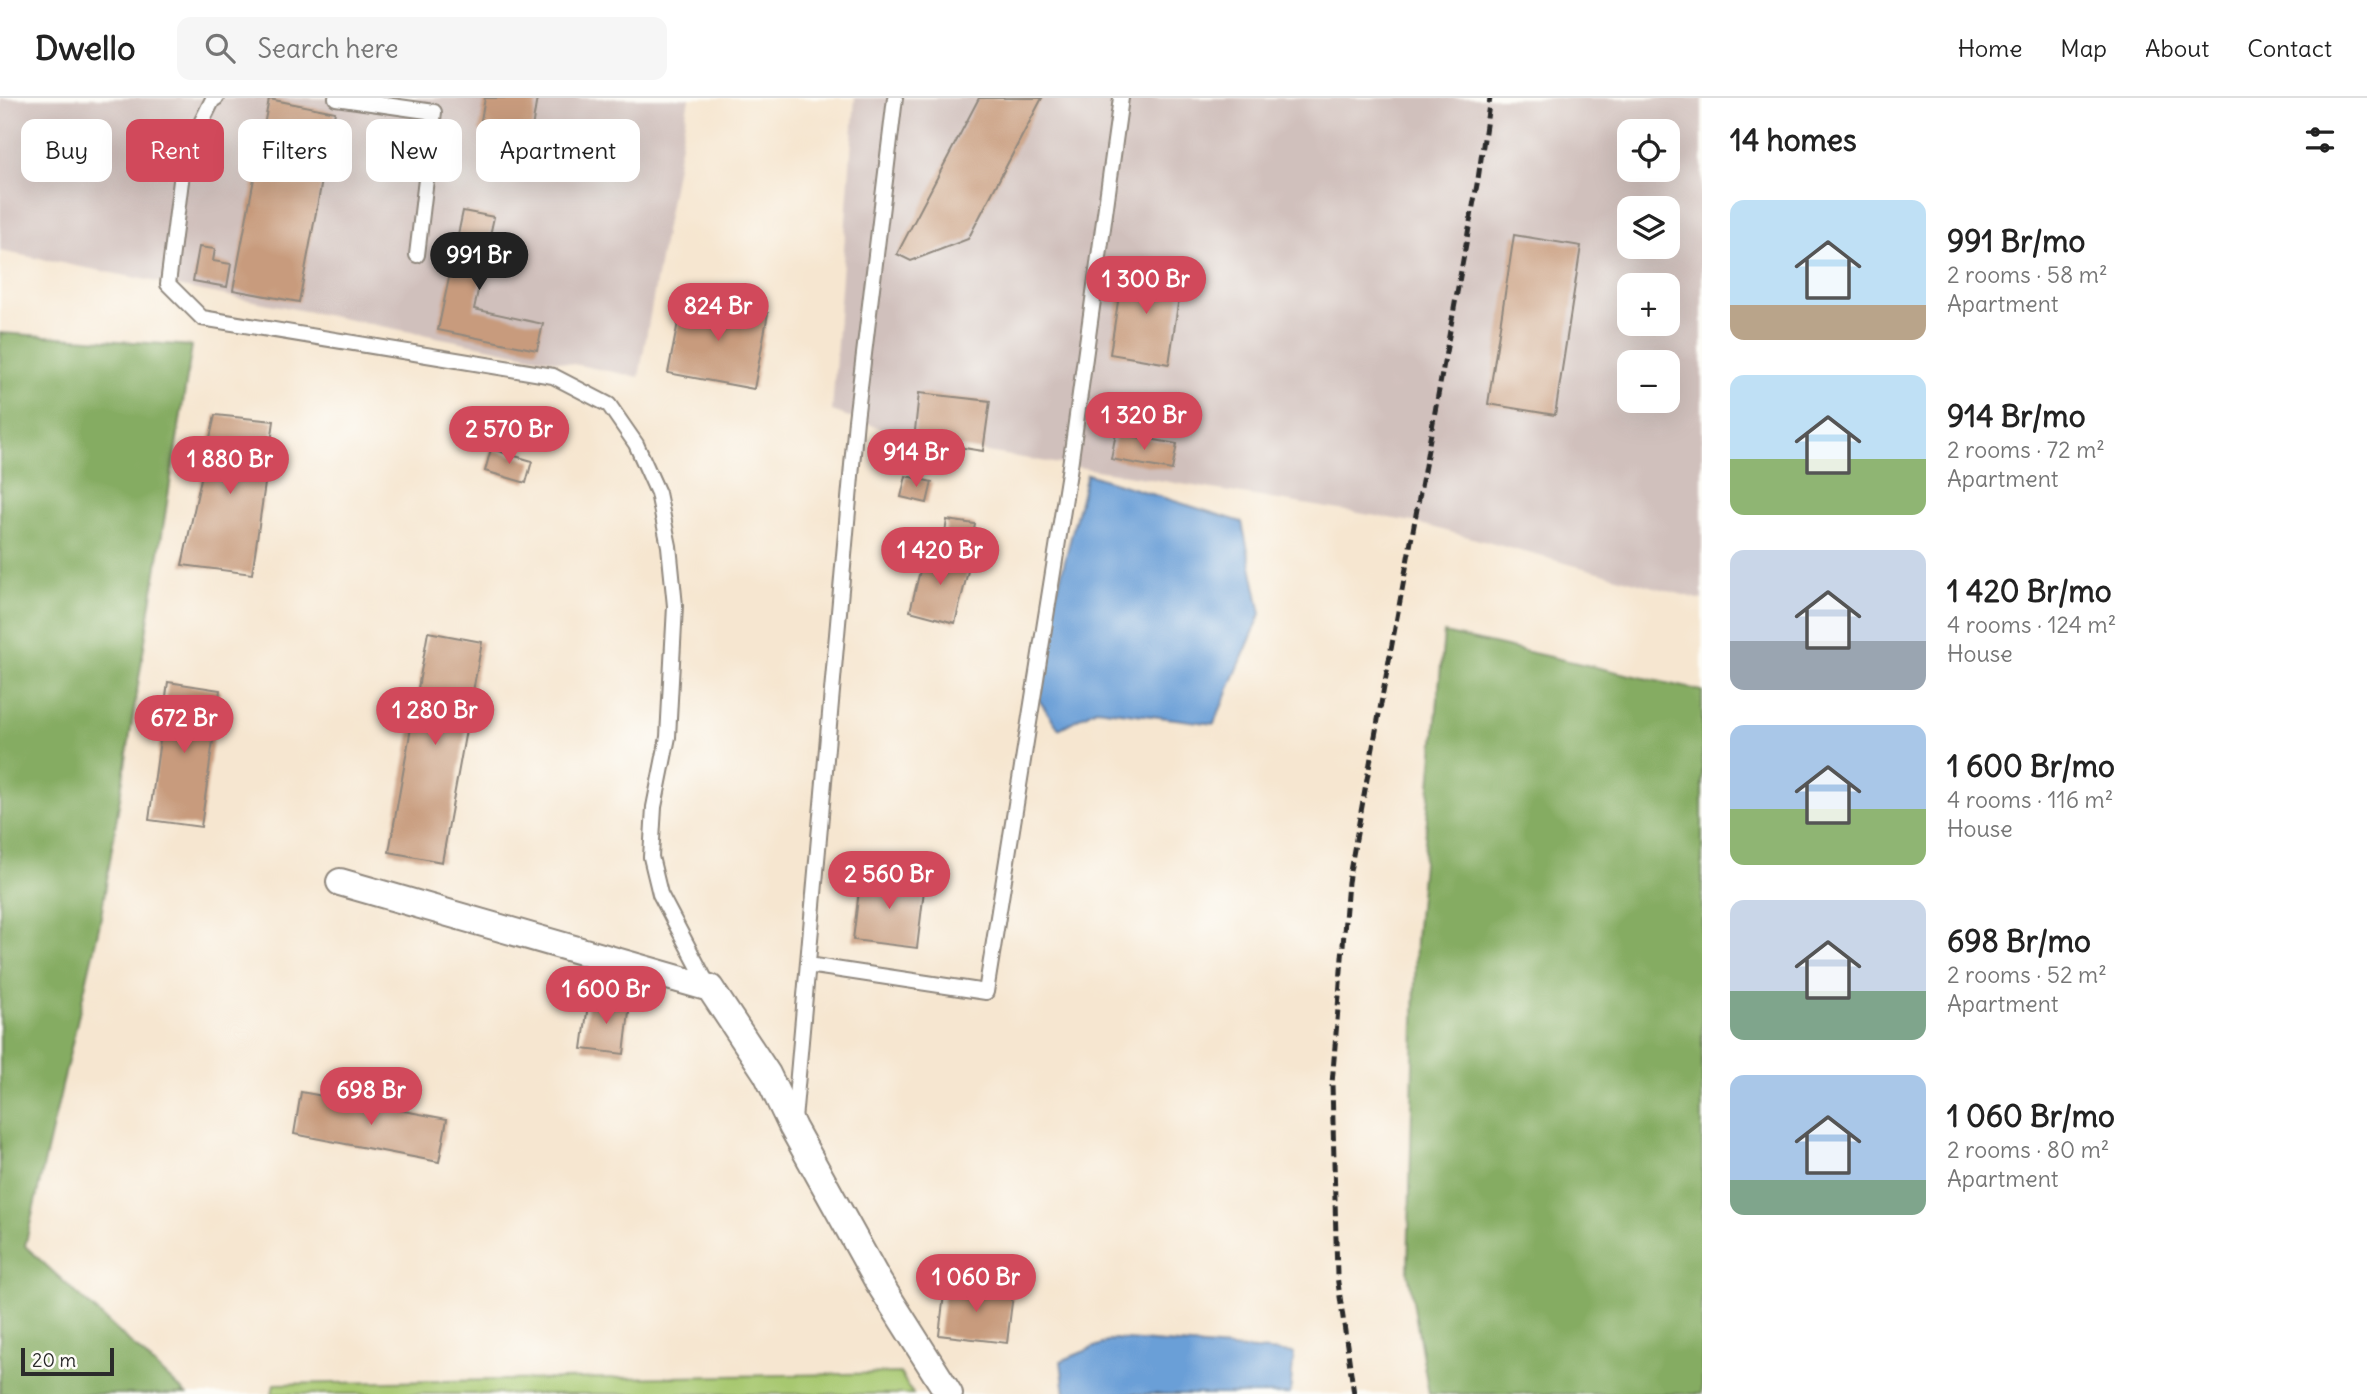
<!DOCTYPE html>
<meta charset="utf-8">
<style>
:root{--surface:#fff;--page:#f6f6f6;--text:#222;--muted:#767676;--line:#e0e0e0;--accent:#d1495b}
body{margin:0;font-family:Delius,sans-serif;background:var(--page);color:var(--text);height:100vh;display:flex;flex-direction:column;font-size:26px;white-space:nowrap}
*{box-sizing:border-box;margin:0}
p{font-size:23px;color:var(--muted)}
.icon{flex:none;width:38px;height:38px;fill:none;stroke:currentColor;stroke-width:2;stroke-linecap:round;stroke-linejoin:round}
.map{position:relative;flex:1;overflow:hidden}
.drawer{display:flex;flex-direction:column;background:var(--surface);width:665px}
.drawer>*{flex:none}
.banner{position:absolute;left:21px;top:21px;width:665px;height:63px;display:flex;gap:14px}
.fabs{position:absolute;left:1617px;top:21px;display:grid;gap:14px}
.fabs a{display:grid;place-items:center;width:63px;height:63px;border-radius:14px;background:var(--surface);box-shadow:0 7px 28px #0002;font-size:35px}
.scale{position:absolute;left:21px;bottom:18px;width:93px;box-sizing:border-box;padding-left:7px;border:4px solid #2b2b2b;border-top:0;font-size:19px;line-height:24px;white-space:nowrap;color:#2b2b2b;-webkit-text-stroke:5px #fdfcf7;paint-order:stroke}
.price{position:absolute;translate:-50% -60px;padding:0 16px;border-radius:24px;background:var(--accent);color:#fff;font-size:23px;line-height:46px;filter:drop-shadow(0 2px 4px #0008)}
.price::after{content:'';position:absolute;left:50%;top:42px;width:21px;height:16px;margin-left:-10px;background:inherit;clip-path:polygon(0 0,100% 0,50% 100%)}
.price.on{background:#222;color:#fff}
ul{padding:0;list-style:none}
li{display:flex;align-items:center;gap:21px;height:175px;padding:0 28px}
li span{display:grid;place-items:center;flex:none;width:196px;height:140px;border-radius:14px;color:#555}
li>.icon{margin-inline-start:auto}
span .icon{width:84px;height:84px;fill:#fffc;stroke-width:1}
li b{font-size:30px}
h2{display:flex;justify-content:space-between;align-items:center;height:84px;padding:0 28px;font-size:30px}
.chip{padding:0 24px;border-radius:14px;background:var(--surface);box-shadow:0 7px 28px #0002;font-size:24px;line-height:63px}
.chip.on{background:var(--accent);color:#fff}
header{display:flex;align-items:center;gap:42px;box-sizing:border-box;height:98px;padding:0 35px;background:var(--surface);border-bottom:2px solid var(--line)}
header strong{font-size:33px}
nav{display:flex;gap:38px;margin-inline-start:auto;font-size:24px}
.search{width:490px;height:63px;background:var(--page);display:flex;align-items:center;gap:18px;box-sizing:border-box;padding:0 24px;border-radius:14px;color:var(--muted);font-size:26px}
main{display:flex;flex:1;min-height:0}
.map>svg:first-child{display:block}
.industrial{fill:#d0c0bc;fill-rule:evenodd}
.green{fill:#a7c870;stroke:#697a4e;stroke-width:2}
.forest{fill:#85ac62;stroke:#586c46;stroke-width:2}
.water{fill:#6b9fd7;stroke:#4b6581;stroke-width:2}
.building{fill:#c89b7d}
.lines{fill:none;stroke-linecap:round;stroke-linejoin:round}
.service-casing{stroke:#90887e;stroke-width:18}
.minor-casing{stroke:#90887e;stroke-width:30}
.service{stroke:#fff;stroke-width:14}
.minor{stroke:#fff;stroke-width:26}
.rail{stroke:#2b2b2b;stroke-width:5;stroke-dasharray:10 5;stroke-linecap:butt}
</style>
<header>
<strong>Dwello</strong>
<div class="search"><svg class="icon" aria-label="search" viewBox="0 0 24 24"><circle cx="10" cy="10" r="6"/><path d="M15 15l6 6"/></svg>Search here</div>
<nav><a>Home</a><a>Map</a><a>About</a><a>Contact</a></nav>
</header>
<main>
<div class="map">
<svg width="1702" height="1296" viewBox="0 0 1702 1296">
<rect width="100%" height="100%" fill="#fdfcf7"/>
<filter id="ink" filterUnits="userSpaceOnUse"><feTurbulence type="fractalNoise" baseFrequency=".0143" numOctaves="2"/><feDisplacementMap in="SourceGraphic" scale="14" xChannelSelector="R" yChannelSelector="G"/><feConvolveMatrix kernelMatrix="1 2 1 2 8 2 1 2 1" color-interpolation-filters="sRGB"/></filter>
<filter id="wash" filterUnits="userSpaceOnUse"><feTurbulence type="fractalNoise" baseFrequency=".00686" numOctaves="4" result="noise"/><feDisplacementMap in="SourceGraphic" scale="28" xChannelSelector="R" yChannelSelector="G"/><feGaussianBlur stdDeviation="1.57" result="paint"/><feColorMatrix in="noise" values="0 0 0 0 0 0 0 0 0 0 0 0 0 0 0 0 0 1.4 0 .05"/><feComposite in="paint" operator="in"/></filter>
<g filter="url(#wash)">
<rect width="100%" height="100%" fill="#f6e6d0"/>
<!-- industrial -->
<path class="industrial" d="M 0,0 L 689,0 L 639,279 L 0,153 Z
M 855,0 L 1702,0 L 1702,502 L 1413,424 L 914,342 L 832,313 ZM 1629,33 L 1668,33 L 1668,72 L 1629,72 ZM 1629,110 L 1668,110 L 1668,149 L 1629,149 ZM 1629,187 L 1668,187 L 1668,226 L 1629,226 ZM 1629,264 L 1668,264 L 1668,303 L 1629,303 Z"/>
<!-- green -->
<path class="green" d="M 900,1275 L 913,1296 L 272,1296 L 274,1286 Z"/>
<!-- forest -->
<path class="forest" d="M 0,235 L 192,248 L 100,825 L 25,1148 L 186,1296 L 0,1296 Z
M 1444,535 L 1702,593 L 1702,1296 L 1429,1296 L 1408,1174 L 1416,841 Z"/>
<!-- water -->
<path class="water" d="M 1087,376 L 1242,424 L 1261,516 L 1214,626 L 1096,611 L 1059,631 L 1032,592 Z
M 1114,1241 L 1294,1255 L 1290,1296 L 1065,1296 L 1061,1263 Z"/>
<g id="blocks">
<!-- building -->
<path class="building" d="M 485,0 L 537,0 L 530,42 L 479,33 Z
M 979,0 L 1042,0 L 968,141 L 911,163 L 897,156 Z
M 269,1 L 335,14 L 299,204 L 233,192 Z
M 463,113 L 494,119 L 474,211 L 543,226 L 537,252 L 438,232 Z
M 1514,137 L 1581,148 L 1555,317 L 1488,306 Z
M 199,149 L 215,151 L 213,163 L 231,166 L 227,189 L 193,183 Z
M 1123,171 L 1182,180 L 1169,266 L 1110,256 Z
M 683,199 L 768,215 L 754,291 L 668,275 Z
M 919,295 L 990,303 L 983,353 L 914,342 Z
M 215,317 L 274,323 L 252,476 L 182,467 Z
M 1116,335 L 1177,346 L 1172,372 L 1111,361 Z
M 491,351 L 532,363 L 526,385 L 485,373 Z
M 906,378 L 932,384 L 927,405 L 901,399 Z
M 947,422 L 975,426 L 969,459 L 942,455 Z
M 925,453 L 970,465 L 955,525 L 910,513 Z
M 428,534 L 482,544 L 442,764 L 389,754 Z
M 168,584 L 220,592 L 201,729 L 149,722 Z
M 861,776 L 925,784 L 917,850 L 853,842 Z
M 589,899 L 630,905 L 624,956 L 582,951 Z
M 301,994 L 447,1021 L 439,1064 L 294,1036 Z
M 945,1188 L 1013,1196 L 1007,1245 L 939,1237 Z"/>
</g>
</g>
<g filter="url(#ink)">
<use href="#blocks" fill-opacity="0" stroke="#90887e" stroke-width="2"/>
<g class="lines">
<defs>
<path id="service" d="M 216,0 L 213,1 L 184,59 L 168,186 L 202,220 L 553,278 L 609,307 L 636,346 L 658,395 L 669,448 L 675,508 L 668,639 L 654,709 L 651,759 L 660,796 L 709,889
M 336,0 L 434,14 L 417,157
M 808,867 L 986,894 L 1070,368 L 1121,0
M 794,1022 L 856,322 L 895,0"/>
<path id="minor" d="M 340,784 L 710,890 L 767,976 L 793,1030 L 879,1185 L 949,1296"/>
</defs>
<!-- service casing -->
<use href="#service" class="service-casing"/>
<!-- minor casing -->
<use href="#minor" class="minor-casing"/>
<!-- service -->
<use href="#service" class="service"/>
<!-- minor -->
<use href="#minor" class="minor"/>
<!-- rail -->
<path class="rail" d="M 1354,1296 L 1337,1178 L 1332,986 L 1348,784 L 1478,81 L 1490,0"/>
</g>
</g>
</svg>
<div class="fabs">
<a><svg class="icon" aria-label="locate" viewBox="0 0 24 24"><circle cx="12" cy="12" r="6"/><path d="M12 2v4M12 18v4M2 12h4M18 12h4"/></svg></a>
<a><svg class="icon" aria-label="layers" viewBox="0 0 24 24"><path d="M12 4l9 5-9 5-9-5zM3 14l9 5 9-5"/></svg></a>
<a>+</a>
<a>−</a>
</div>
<div class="scale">20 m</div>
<b class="price on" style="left:479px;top:194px">991 Br</b>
<b class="price" style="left:1146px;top:218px">1 300 Br</b>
<b class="price" style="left:718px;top:245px">824 Br</b>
<b class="price" style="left:1144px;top:354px">1 320 Br</b>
<b class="price" style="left:509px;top:368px">2 570 Br</b>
<b class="price" style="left:916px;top:391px">914 Br</b>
<b class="price" style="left:230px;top:398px">1 880 Br</b>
<b class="price" style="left:940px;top:489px">1 420 Br</b>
<b class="price" style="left:435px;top:649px">1 280 Br</b>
<b class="price" style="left:184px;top:657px">672 Br</b>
<b class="price" style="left:889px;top:813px">2 560 Br</b>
<b class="price" style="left:606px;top:928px">1 600 Br</b>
<b class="price" style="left:371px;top:1029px">698 Br</b>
<b class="price" style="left:976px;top:1216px">1 060 Br</b>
<div class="banner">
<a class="chip">Buy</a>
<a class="chip on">Rent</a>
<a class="chip">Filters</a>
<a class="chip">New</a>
<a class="chip">Apartment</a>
</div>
</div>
<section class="drawer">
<h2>14 homes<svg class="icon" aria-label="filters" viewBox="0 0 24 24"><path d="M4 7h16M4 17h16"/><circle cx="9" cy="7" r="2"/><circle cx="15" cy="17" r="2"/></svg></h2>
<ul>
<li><span style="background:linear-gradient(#bfe0f5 75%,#b9a48a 0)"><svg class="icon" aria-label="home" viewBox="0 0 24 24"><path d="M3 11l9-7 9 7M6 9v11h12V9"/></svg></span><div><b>991 Br/mo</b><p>2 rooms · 58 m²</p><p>Apartment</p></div></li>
<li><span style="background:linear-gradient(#bfe0f5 60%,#8fb573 0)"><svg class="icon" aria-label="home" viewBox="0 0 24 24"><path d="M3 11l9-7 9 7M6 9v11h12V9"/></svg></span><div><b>914 Br/mo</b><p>2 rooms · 72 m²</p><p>Apartment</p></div></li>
<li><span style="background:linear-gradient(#c9d6e8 65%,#9aa5b1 0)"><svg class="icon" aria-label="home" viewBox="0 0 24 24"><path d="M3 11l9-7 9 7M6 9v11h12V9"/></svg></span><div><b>1 420 Br/mo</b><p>4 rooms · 124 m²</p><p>House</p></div></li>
<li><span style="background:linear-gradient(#a9c7e8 60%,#8fb573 0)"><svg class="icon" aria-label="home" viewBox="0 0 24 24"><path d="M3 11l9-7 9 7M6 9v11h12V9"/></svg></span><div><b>1 600 Br/mo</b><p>4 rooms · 116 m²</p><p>House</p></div></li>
<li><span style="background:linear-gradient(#c9d6e8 65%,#7fa58c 0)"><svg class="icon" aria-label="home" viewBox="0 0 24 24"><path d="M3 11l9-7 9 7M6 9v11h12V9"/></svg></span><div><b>698 Br/mo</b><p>2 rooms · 52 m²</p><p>Apartment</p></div></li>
<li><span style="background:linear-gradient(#a9c7e8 75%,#7fa58c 0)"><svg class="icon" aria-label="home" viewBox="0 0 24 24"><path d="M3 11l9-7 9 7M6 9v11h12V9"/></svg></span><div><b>1 060 Br/mo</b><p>2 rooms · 80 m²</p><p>Apartment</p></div></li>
</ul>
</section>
</main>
